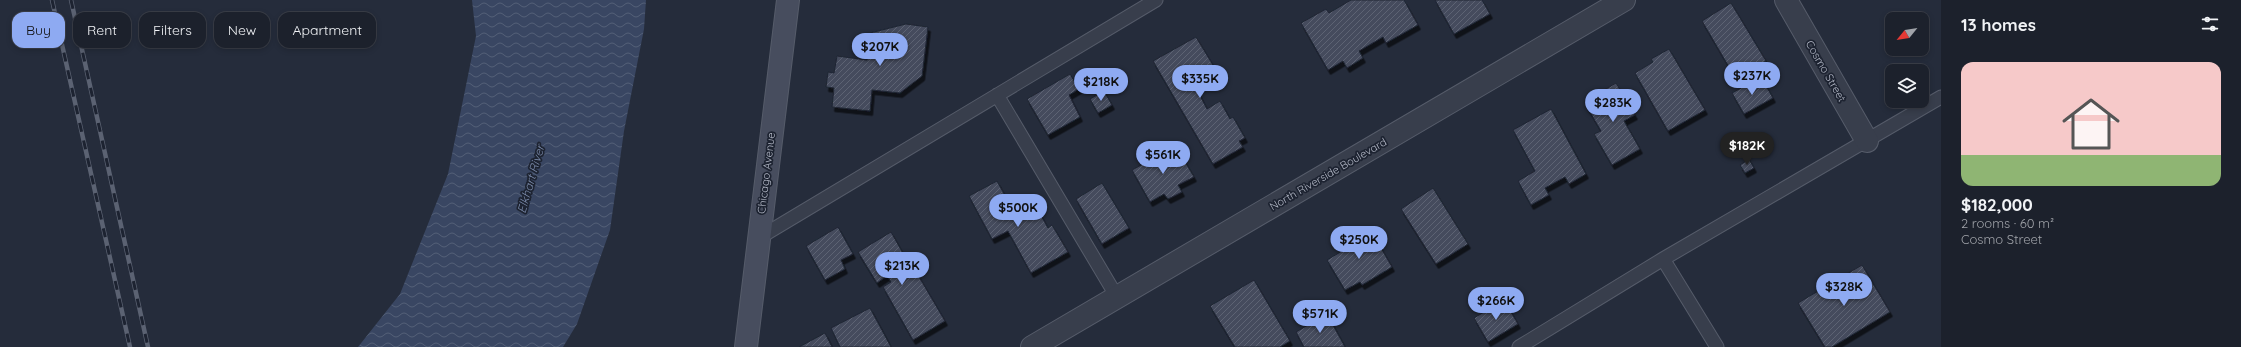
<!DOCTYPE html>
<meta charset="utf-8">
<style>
:root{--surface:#1c212c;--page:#252934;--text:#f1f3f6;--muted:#a0a3a9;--line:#3a3e48;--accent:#8eaaf2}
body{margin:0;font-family:Quicksand,sans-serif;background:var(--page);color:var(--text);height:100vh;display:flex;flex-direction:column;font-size:15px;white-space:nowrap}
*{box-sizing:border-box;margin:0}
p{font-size:13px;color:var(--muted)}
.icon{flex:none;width:22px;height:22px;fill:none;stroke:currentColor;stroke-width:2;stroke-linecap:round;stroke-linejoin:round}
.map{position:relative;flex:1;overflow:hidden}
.details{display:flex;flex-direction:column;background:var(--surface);width:300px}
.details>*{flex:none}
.guide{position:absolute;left:12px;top:12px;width:380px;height:36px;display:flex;gap:8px}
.needle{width:26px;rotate:240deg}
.controls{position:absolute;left:1885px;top:12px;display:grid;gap:8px}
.controls a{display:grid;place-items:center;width:44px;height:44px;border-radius:8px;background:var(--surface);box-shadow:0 2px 6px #0003,0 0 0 1px var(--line);font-size:20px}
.price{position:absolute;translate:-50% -34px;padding:0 9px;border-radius:14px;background:var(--accent);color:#111;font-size:13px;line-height:26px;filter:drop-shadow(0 1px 2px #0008)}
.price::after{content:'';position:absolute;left:50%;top:24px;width:12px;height:9px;margin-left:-6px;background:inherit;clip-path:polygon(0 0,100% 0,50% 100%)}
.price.selected{background:#222;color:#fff}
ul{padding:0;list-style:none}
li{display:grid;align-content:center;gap:8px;height:212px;padding:0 20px}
li span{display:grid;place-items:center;height:124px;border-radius:12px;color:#555}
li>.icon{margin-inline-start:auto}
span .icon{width:72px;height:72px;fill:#fffc;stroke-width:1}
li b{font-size:17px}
h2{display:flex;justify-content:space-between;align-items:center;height:48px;padding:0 20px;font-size:17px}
.tag{padding:0 14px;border-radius:12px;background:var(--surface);box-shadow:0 2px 6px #0003,0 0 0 1px var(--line);font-size:14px;line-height:36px}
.tag.selected{background:var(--accent);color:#111}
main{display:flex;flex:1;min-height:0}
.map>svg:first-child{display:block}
.water{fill:url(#water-waves)}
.building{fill:url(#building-hatch);stroke:#1f2533;filter:url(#shadow)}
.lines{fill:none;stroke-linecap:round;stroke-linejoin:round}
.lane-casing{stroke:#565c6a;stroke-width:15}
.street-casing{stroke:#565c6a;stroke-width:24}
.secondary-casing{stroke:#565c6a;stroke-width:24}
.lane{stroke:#383e4c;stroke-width:13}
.street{stroke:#383e4c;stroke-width:22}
.secondary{stroke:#474d5e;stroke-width:22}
.rail-casing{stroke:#5b6272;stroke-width:4.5}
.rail{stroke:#1d2331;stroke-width:3;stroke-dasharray:9;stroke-linecap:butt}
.labels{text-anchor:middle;stroke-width:3.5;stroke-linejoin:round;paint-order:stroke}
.street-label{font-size:11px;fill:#b4b9c7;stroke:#1d2331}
.water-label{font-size:12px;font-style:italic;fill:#7d8dad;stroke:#1d2331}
</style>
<main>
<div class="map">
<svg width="1941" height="347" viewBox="0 0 1941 347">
<defs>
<pattern id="water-waves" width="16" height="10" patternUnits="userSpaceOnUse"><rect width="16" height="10" fill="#394662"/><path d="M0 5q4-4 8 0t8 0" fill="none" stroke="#535f77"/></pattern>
<pattern id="building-hatch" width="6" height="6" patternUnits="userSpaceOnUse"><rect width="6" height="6" fill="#444b5d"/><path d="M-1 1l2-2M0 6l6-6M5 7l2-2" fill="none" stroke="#5d6373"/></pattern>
<filter id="shadow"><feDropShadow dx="2.5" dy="4.5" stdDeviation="0" flood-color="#0009"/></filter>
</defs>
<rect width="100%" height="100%" fill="#252c3b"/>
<!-- water -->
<path class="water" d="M 472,0 L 646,0 L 644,29 L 624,131 L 610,230 L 577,324 L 563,347 L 358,347 L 400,294 L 448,174 L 476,36 Z"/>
<!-- building -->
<path class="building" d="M 1351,0 L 1404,0 L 1418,25 L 1386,43 L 1383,37 L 1359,51 L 1363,58 L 1347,68 L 1343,61 L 1328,70 L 1301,23 L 1326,9 L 1329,13 Z
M 1435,0 L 1482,0 L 1490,14 L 1454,34 Z
M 1731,3 L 1766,61 L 1736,79 L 1702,21 Z
M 906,24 L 928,27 L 922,76 L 900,93 L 872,90 L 870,111 L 832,107 L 834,88 L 826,87 L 828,72 L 834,73 L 837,56 L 867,60 L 870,33 Z
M 1196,37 L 1219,75 L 1196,88 L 1207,109 L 1220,101 L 1230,119 L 1233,117 L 1245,138 L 1239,141 L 1243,147 L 1213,164 L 1153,61 Z
M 1669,49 L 1705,110 L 1668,131 L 1635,73 L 1653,62 L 1651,59 Z
M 1070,74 L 1079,89 L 1069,95 L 1080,117 L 1048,135 L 1027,99 Z
M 1761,77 L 1773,98 L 1744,114 L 1732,93 Z
M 1616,83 L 1635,115 L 1624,121 L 1640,149 L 1612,165 L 1594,134 L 1601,131 L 1584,102 Z
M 1104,91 L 1112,105 L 1098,113 L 1090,99 Z
M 1551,109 L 1586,174 L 1569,184 L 1565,177 L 1545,188 L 1549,195 L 1531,205 L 1518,181 L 1535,171 L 1513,130 Z
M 1176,146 L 1194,177 L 1178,185 L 1182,192 L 1168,199 L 1164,194 L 1150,202 L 1132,170 Z
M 1749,159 L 1754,168 L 1745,173 L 1740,165 Z
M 997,181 L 1019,221 L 1038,210 L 1048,228 L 1052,225 L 1068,252 L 1031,273 L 1008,231 L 992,239 L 969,196 Z
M 1102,183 L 1129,228 L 1102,244 L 1076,199 Z
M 1433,188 L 1468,244 L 1436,264 L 1401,209 Z
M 838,227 L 853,254 L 841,260 L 845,269 L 825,280 L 806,246 Z
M 1369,227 L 1392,267 L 1362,285 L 1360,282 L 1345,290 L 1327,260 L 1342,251 L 1338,245 Z
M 891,232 L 908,262 L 899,267 L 904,276 L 915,270 L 945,321 L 913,340 L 883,287 L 891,282 L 887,276 L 877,283 L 858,252 Z
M 1862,265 L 1890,312 L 1832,347 L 1825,347 L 1798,303 Z
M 1254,280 L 1290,341 L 1280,347 L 1235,347 L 1210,306 Z
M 1504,300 L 1518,324 L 1488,342 L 1474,318 Z
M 870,308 L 891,347 L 840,347 L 831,328 Z
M 1327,314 L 1345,347 L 1304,347 L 1296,332 Z
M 825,333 L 832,347 L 799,347 Z"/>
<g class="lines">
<defs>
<path id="lane" d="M 997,95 L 1117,297
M 757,239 L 1156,0
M 1663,259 L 1717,347
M 1519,347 L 1663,259 L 1941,97"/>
<path id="street" d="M 1786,0 L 1867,141
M 1032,347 L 1624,0"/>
<path id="secondary" d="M 746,347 L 788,0"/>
</defs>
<!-- lane casing -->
<use href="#lane" class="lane-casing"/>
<!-- street casing -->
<use href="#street" class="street-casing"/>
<!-- secondary casing -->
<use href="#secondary" class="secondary-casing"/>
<!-- lane -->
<use href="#lane" class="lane"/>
<!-- street -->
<use href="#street" class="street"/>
<!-- secondary -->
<use href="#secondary" class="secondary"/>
<defs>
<path id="rail" d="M 52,0 L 130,347
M 71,0 L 148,347"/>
</defs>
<!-- rail casing -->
<use href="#rail" class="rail-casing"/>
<!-- rail -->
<use href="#rail" class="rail"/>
</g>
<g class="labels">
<!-- street labels -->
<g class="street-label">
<text transform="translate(1826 71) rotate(60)" y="4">Cosmo Street</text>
<text transform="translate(766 173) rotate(-83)" y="4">Chicago Avenue</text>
<text transform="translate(1328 174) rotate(-30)" y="4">North Riverside Boulevard</text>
</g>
<!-- water labels -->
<g class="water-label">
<text transform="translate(531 179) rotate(-74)" y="4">Elkhart River</text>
</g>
</g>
</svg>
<div class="controls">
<a><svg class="needle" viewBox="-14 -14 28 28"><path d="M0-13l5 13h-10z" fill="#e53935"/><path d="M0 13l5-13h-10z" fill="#a0a3a9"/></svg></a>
<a><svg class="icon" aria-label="layers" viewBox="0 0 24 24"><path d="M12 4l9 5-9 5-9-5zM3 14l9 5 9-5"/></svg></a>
</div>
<b class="price" style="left:880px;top:67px">$207K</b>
<b class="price" style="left:1752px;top:96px">$237K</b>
<b class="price" style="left:1200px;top:99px">$335K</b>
<b class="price" style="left:1101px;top:102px">$218K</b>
<b class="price" style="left:1613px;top:123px">$283K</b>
<b class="price selected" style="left:1747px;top:166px">$182K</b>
<b class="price" style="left:1163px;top:175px">$561K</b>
<b class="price" style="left:1018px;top:228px">$500K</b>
<b class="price" style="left:1359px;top:260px">$250K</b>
<b class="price" style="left:902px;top:286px">$213K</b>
<b class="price" style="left:1844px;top:307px">$328K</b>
<b class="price" style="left:1496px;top:321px">$266K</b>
<b class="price" style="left:1320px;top:334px">$571K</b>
<div class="guide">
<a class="tag selected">Buy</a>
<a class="tag">Rent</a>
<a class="tag">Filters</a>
<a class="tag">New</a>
<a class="tag">Apartment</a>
</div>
</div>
<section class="details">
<h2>13 homes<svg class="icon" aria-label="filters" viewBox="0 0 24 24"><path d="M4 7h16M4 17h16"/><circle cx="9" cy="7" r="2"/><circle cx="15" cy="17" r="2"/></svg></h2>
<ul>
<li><span style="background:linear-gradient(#f6c9c9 75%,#8fb573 0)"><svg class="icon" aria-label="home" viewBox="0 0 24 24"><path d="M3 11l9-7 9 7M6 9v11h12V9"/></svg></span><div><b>$182,000</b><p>2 rooms · 60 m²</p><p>Cosmo Street</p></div></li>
</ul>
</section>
</main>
